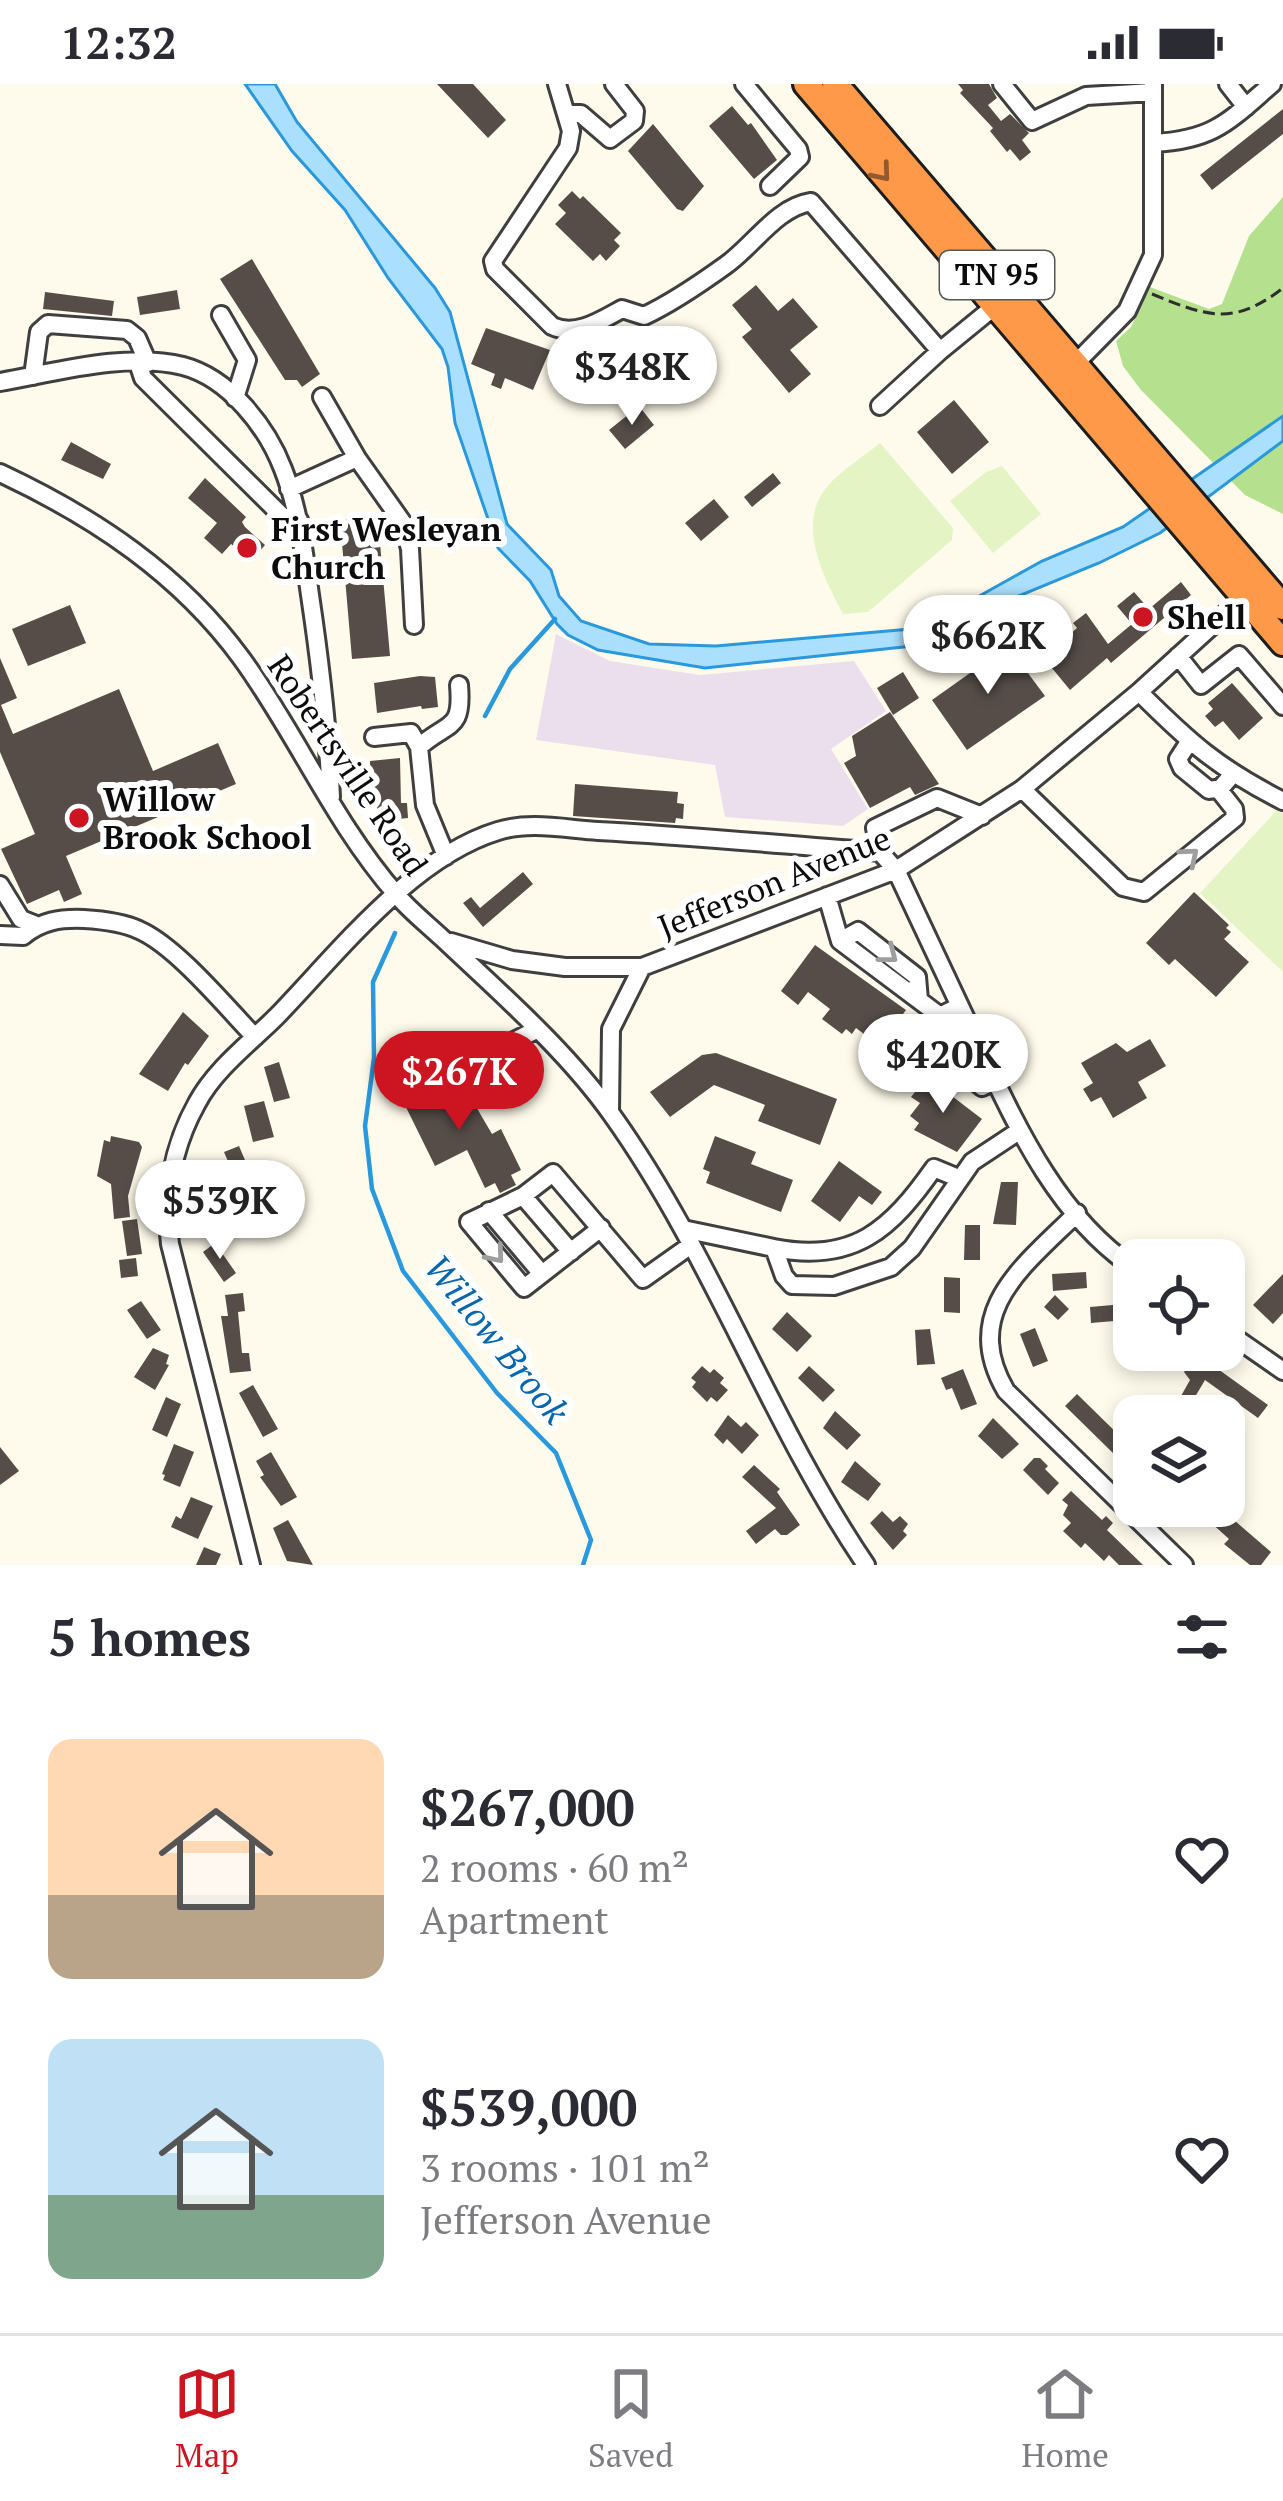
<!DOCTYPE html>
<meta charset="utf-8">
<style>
:root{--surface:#fff;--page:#f2f2f3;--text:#2b2b33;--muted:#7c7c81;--line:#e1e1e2;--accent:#cc1521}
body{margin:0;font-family:"PT Serif",serif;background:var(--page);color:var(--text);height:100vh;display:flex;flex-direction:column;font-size:45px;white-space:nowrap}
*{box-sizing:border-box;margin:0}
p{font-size:39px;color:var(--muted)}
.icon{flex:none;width:66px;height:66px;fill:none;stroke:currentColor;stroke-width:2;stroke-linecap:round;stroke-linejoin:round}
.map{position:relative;height:1481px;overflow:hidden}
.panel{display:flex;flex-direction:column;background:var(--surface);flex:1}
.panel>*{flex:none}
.tools{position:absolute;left:1113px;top:1155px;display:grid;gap:24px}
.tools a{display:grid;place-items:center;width:132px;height:132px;border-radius:24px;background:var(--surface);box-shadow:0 6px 18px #0003;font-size:60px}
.price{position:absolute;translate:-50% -102px;padding:0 27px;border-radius:42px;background:#fff;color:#222;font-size:39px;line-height:78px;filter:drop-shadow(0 3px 6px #0008)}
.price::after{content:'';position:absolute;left:50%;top:72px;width:36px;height:27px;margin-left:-18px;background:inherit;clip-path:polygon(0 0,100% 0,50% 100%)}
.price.on{background:var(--accent);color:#fff}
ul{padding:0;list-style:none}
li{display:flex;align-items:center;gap:36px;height:300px;padding:0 48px}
li span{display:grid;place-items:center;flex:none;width:336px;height:240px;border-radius:24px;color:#555}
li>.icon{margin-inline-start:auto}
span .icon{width:144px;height:144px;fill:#fffc;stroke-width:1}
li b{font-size:51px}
h2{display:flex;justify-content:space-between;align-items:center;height:144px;padding:0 48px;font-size:51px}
.status{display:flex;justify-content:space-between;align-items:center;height:84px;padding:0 60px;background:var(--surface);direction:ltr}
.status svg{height:33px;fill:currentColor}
.menu{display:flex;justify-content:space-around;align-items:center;height:168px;border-top:3px solid var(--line);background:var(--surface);font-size:33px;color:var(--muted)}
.menu a{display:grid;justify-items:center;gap:6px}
.menu .on{color:var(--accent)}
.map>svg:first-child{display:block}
.industrial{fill:#ebdfed}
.forest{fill:#b5e08e}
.pitch{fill:#e4f4c4}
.water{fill:#aadffd;stroke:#2998dc;stroke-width:3}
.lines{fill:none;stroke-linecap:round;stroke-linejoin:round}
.stream{stroke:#2998dc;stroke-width:4.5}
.building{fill:#564d48}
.minor-casing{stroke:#3f3f3f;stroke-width:22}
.highway-casing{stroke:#1d1d1d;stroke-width:30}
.path{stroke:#2e2e2e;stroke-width:3;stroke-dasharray:12 6;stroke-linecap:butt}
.minor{stroke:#fff;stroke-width:16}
.highway{stroke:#ff994a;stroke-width:24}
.oneway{stroke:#925a2e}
.oneway2{stroke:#9e9e9e}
.poi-dot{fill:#cc1521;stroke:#fff;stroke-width:4.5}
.labels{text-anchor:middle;stroke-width:12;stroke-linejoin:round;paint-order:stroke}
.shield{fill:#fff;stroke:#555;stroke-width:3}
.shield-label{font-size:30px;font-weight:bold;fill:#0c0c0c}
.poi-label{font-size:33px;font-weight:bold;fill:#0c0c0c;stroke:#fff;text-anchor:start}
.street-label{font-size:33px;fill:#0c0c0c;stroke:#fff}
.water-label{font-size:36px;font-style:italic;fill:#0867ac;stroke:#fff}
</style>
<div class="status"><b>12:32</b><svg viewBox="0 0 49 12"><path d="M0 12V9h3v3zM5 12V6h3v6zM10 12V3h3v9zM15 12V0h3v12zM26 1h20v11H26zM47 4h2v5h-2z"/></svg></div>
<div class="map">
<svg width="1283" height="1481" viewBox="0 0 1283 1481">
<rect width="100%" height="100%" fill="#fffbec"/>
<!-- industrial -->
<path class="industrial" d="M 556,550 L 610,577 L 700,591 L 854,577 L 886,627 L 831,665 L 868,725 L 843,742 L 725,733 L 715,681 L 536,656 Z"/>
<!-- forest -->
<path class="forest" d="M 1283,113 L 1283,430 L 1245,411 L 1141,306 L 1123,282 L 1116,257 L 1131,243 L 1150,203 L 1209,225 L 1222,220 L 1249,152 Z"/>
<!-- pitch -->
<path class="pitch" d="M 880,359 L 953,444 L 952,456 L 868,528 L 843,530 C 825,496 795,440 827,403 C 841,386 863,373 880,359 Z
M 1002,382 L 1041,430 L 993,469 L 950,417 L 986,388 Z
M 1277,726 L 1283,730 L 1283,888 L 1200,809 Z"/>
<!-- water -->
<path class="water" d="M 245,0 L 275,0 L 297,38 L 435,204 L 450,228 L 507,440 L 551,486 L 559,512 L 581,537 L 649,560 L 716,562 L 922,544 L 1042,477 L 1123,443 L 1283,332 L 1283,357 L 1160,449 L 1099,479 L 1014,514 L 941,559 L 705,584 L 598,566 L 568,551 L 557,540 L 530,497 L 498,464 L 455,339 L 448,283 L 442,265 L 388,194 L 345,126 L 292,67 Z"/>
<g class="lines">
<!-- stream -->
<path class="stream" d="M 485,632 L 510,585 L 555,535
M 395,849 L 373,898 L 374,974 L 365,1042 L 372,1105 L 403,1187 L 497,1309 L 556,1369 L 591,1456 L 583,1481"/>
</g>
<!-- building -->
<path class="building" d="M 437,0 L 473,0 L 506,36 L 488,54 Z
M 958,0 L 989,0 L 997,14 L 988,21 L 1001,37 L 1010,30 L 1029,49 L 1022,56 L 1031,68 L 1020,77 L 1010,65 L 1007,68 L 990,47 L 993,44 L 960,9 L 963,6 Z
M 732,22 L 748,41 L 751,39 L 777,76 L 754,95 L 709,42 Z
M 1283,25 L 1283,50 L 1212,106 L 1200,91 Z
M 653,40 L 704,102 L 683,127 L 677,125 L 628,67 Z
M 572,107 L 580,115 L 583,112 L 621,149 L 614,156 L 620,162 L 606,177 L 600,170 L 593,177 L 555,140 L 566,129 L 558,121 Z
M 252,175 L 320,290 L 302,303 L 297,296 L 285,296 L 220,195 Z
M 756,201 L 778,227 L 793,214 L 818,243 L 790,266 L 811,290 L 789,309 L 742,253 L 752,245 L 732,221 Z
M 177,206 L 180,225 L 140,231 L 137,213 Z
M 45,208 L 114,217 L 112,232 L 43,225 Z
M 486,244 L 550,266 L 533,306 L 505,294 L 501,305 L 491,301 L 495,290 L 471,280 Z
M 954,316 L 989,358 L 952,390 L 917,348 Z
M 639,322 L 654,341 L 625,365 L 609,346 Z
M 71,358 L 111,380 L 103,395 L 61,376 Z
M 773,389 L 781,399 L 752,423 L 744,413 Z
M 205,394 L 246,433 L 242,438 L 245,443 L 265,461 L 252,476 L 231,460 L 222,470 L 204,454 L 217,439 L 188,414 Z
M 714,415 L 729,433 L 701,457 L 685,439 Z
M 359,434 L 360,442 L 375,440 L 379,448 L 390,572 L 352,575 L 340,436 Z
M 1181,498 L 1191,511 L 1111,579 L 1107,574 L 1070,606 L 1047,578 L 1057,569 L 1053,565 L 1077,544 L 1073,539 L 1086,529 L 1108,560 L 1132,540 L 1117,522 L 1134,508 L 1149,525 Z
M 70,521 L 86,559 L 28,582 L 12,545 Z
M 1002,554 L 1045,612 L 967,666 L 932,616 L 994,572 L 988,565 Z
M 0,574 L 17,614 L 1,621 L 13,650 L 119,605 L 153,687 L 218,659 L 236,700 L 66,772 L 82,810 L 64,818 L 59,806 L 27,820 L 1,765 L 35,750 L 0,668 Z
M 903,588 L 919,614 L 893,631 L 877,604 Z
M 420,592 L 435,593 L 438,623 L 422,625 L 421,622 L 377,629 L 374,599 Z
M 1232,599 L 1263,634 L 1239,656 L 1223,637 L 1215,643 L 1205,632 L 1213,625 L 1208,619 Z
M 890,628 L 939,700 L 915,711 L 910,703 L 870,724 L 844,679 L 856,672 L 852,652 Z
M 400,674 L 401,719 L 407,719 L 408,734 L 378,737 L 377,722 L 371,723 L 370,677 Z
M 575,700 L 678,708 L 677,719 L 684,720 L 683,735 L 676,734 L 675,739 L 573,732 Z
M 523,788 L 533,800 L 483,843 L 463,819 L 471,813 L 480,824 Z
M 1194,808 L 1229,841 L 1226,844 L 1231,848 L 1224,855 L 1249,878 L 1216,913 L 1175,875 L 1169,881 L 1146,859 Z
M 815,861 L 906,926 L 880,962 L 856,944 L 852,950 L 846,945 L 842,950 L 822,935 L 830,925 L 808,908 L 798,921 L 781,907 Z
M 183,928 L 209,952 L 188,981 L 185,979 L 168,1007 L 139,990 Z
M 1150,955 L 1166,982 L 1138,998 L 1147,1014 L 1113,1034 L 1101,1013 L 1091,1018 L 1083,1005 L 1093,999 L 1081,979 L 1116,959 L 1127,968 Z
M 716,969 L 837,1015 L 820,1061 L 758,1037 L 765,1021 L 714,1001 L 670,1033 L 650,1008 L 702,971 Z
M 279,978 L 290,1014 L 274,1018 L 264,983 Z
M 424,987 L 438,1024 L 468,1009 L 492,1050 L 501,1045 L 521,1086 L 511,1091 L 516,1101 L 500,1109 L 495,1099 L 485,1104 L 467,1066 L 435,1082 L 400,1011 L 406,1008 L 402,997 Z
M 927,993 L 982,1035 L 957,1068 L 914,1046 L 919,1039 L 910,1032 L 920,1019 L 911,1013 Z
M 264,1017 L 274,1053 L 253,1058 L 244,1022 Z
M 111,1052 L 139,1058 L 142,1063 L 128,1112 L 130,1133 L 114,1135 L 111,1100 L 97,1092 L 104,1056 L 110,1058 Z
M 715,1052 L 756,1068 L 751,1080 L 793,1096 L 781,1128 L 706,1099 L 710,1088 L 703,1085 Z
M 239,1062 L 253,1095 L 238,1101 L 224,1068 Z
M 839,1077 L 882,1108 L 872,1121 L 859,1112 L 840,1138 L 811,1117 Z
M 1001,1098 L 1018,1098 L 1016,1141 L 993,1140 Z
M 226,1104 L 238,1138 L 219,1146 L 209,1111 Z
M 137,1135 L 142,1170 L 127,1172 L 122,1137 Z
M 965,1141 L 980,1141 L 980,1176 L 964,1176 Z
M 215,1159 L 236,1189 L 224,1198 L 203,1168 Z
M 136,1174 L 138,1192 L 121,1194 L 119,1176 Z
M 1086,1188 L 1087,1204 L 1053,1207 L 1052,1190 Z
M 1283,1190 L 1283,1229 L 1273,1240 L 1253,1221 Z
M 944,1193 L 960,1194 L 960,1229 L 944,1228 Z
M 243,1209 L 245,1227 L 238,1228 L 242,1269 L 249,1269 L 251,1287 L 230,1289 L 221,1232 L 228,1232 L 225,1211 Z
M 1055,1211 L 1069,1225 L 1058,1236 L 1044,1223 Z
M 141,1217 L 161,1246 L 147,1255 L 127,1226 Z
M 1124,1220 L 1126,1236 L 1091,1239 L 1090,1223 Z
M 787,1228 L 812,1252 L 797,1268 L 772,1245 Z
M 1035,1244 L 1048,1277 L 1033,1283 L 1020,1250 Z
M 930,1245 L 935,1280 L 917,1281 L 915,1246 Z
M 153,1264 L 169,1271 L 166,1280 L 169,1281 L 155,1306 L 134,1293 Z
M 1197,1270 L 1268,1321 L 1258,1334 L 1205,1296 L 1192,1318 L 1181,1312 L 1190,1296 L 1184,1288 Z
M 702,1282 L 710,1289 L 714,1285 L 724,1294 L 720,1299 L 728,1306 L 717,1318 L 711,1313 L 707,1318 L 692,1303 L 696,1298 L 691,1294 Z
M 809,1282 L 835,1306 L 823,1318 L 798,1294 Z
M 963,1285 L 977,1320 L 961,1326 L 952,1304 L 946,1306 L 941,1294 Z
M 253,1301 L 278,1345 L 263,1353 L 239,1309 Z
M 1077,1310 L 1127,1359 L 1115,1371 L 1065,1322 Z
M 166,1313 L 181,1320 L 167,1353 L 152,1346 Z
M 835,1327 L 861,1351 L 847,1366 L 823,1344 Z
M 728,1331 L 741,1343 L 746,1338 L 759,1351 L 742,1370 L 727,1355 L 723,1360 L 714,1351 Z
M 993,1334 L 1019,1360 L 1002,1375 L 978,1352 Z
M 174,1360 L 194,1368 L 180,1403 L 163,1396 L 165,1391 L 162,1390 Z
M 0,1363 L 19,1387 L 0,1401 Z
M 271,1368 L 297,1413 L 281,1422 L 260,1393 L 264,1391 L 256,1377 Z
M 1034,1374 L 1040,1374 L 1048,1382 L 1045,1385 L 1059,1399 L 1048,1411 L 1023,1386 Z
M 855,1377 L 881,1400 L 868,1417 L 841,1398 Z
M 754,1381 L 780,1405 L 777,1408 L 800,1441 L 787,1451 L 781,1451 L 775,1445 L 756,1460 L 746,1447 L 776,1424 L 742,1393 Z
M 1071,1407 L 1102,1436 L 1106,1432 L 1113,1439 L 1107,1446 L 1143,1481 L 1119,1481 L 1109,1471 L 1104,1477 L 1085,1459 L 1081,1464 L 1063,1447 L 1071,1439 L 1063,1431 L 1068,1421 L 1062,1416 Z
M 191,1413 L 213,1422 L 198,1455 L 171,1443 L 176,1432 L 181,1435 Z
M 1220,1424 L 1271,1468 L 1261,1481 L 1250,1481 L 1224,1460 L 1229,1455 L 1208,1436 Z
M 882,1427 L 893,1438 L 900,1432 L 908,1440 L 903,1447 L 907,1451 L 893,1466 L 870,1439 Z
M 288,1436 L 313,1481 L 287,1477 L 273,1444 Z
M 204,1463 L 221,1470 L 216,1481 L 196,1481 Z"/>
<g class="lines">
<defs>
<path id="minor" d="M 557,0 L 571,47 L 568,64 L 493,177 L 495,185 L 552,242 C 576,253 600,237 622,225 L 644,232 C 672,219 701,199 726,181 C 753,162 777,123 811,118 L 940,267 L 1000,218
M 744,0 L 798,65 L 800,73 L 770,102
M 1002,0 L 1032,37 L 1086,12 L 1153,8
M 1228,0 L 1246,23
M 566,30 L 581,30 L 610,55 L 634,37 L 635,27 L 614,0
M 1154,59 C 1214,56 1229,37 1272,0
M 221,231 L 247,276 L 235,314
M 138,279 L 143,294 L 282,432 L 299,436
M 1068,287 L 1127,227 L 1153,171 L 1153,0
M 33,292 L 39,248 L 48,240 L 127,246 L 137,254 L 148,279
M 0,298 C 57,288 126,268 183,282 C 229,294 267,343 283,385 C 299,426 304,468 310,511 C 320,578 328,646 331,713
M 322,313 L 357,374
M 880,322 L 940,267
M 0,389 C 94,433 180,490 242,575 C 297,651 334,739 396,810 C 409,826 427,840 442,854 C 499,908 567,967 612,1031 C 712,1171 769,1338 866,1481
M 289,405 L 357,374 L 403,439 L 410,465 L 414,541
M 1178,572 L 1201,601 L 1239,571 L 1283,622
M 1139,608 C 1190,659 1218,684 1283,717
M 374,653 L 411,649 L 419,663 L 425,721 L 446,772
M 1189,658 L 1178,675 L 1182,684 L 1209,706 L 1220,704
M 419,663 C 448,637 463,648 459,601
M 1022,705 L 1123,803 L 1144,808 L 1235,734 L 1234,725 L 1219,706 L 1232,691
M 880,768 L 875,744 L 937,714 L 982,732
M 0,801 L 21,835 L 36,841
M 827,812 L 840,857 L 940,932 L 960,922
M 0,851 L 23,852 C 41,837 60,834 84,835 C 101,836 122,838 139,846 C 176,862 226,923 255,953
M 840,857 L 858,847 L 917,893 L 919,916
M 451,858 L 512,876 L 565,883 L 642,883 L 896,786 L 1022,705 L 1139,608 L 1249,508
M 940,932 C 933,972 954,980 982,1003 L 995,997
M 446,991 L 536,946
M 610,1028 L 611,945 L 642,883
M 523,1112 L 571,1168
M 489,1127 L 542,1190
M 1077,1129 C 1025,1181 959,1227 1006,1307 L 1184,1481
M 601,1144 L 524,1204 L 469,1138 L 523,1112 L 553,1089 L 643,1195 L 691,1161
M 683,1145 L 774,1164 L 784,1192 L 792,1201 L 834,1202 L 891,1183 L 912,1164 L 972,1078 L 1019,1047
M 774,1164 C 854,1180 891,1145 934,1084 L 958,1094
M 1224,1246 L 1283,1287
M 251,1481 L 170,1160 C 164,1111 173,1062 197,1019 C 215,985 250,959 277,932 C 338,869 412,773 498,747 C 529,737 566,745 598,747 C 692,752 786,761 880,768 L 896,786 C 922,842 948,897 974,952 C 1014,1036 1054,1130 1134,1184"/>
<path id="highway" d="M 806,0 L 1283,559
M 835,0 L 1283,523"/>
</defs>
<!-- minor casing -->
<use href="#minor" class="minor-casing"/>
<!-- highway casing -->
<use href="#highway" class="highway-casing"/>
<!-- path -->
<path class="path" d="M 1152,210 C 1206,232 1233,243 1283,204"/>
<!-- minor -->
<use href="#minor" class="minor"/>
<!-- highway -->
<use href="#highway" class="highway"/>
</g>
<!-- one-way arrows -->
<defs><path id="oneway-chevron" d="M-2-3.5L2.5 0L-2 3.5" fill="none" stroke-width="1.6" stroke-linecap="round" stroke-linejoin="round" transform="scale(3)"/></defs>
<use class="oneway" href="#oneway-chevron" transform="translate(882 89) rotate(50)"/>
<g class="oneway2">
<use href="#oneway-chevron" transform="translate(1190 772) rotate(-40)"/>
<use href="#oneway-chevron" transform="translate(889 871) rotate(38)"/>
<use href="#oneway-chevron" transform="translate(496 1171) rotate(50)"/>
</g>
<!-- markers -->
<g class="poi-dot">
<circle cx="247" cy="464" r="12"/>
<circle cx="1143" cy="533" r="12"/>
<circle cx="79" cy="734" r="12"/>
</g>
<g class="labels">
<!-- shield labels -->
<rect class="shield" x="940" y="167" width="114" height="48" rx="9"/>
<g class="shield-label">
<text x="997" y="201">TN 95</text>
</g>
<!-- poi labels -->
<g class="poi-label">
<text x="271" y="457">First Wesleyan<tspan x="271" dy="38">Church</tspan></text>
<text x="1167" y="545">Shell</text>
<text x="103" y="727">Willow<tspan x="103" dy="38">Brook School</tspan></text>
</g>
<!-- street labels -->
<g class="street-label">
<text transform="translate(348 681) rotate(56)" y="12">Robertsville Road</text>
<text transform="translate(774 798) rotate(-22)" y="12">Jefferson Avenue</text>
</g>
<!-- water labels -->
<g class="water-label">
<text transform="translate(497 1255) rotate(51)" y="13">Willow Brook</text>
</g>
</g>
</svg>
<div class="tools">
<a><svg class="icon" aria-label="locate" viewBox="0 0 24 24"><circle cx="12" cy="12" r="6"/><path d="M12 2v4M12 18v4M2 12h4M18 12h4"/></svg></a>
<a><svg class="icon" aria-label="layers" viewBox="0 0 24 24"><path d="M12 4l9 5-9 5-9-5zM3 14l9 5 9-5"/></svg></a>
</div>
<b class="price" style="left:632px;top:344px">$348K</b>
<b class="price" style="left:988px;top:613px">$662K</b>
<b class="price" style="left:943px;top:1032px">$420K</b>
<b class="price on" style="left:459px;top:1049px">$267K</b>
<b class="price" style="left:220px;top:1178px">$539K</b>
</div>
<section class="panel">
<h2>5 homes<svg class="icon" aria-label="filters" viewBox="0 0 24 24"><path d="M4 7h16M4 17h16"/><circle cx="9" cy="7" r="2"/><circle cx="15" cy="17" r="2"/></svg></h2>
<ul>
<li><span style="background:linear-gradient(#ffd9b3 65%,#b9a48a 0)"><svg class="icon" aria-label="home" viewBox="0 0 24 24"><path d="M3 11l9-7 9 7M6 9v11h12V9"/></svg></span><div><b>$267,000</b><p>2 rooms · 60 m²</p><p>Apartment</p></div><svg class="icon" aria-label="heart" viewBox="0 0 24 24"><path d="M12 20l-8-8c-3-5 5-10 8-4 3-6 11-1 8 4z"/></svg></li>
<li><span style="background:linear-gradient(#bfe0f5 65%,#7fa58c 0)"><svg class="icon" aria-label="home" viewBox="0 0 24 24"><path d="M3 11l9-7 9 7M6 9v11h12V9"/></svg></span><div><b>$539,000</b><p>3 rooms · 101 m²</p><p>Jefferson Avenue</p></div><svg class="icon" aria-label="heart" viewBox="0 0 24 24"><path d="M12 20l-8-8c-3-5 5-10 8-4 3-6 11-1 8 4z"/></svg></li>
</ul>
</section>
<nav class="menu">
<a class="on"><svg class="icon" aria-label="map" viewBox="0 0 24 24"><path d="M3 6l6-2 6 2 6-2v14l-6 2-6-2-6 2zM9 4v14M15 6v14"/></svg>Map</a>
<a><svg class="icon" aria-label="saved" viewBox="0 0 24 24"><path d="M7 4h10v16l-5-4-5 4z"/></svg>Saved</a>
<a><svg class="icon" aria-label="home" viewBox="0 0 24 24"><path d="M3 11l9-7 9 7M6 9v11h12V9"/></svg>Home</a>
</nav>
